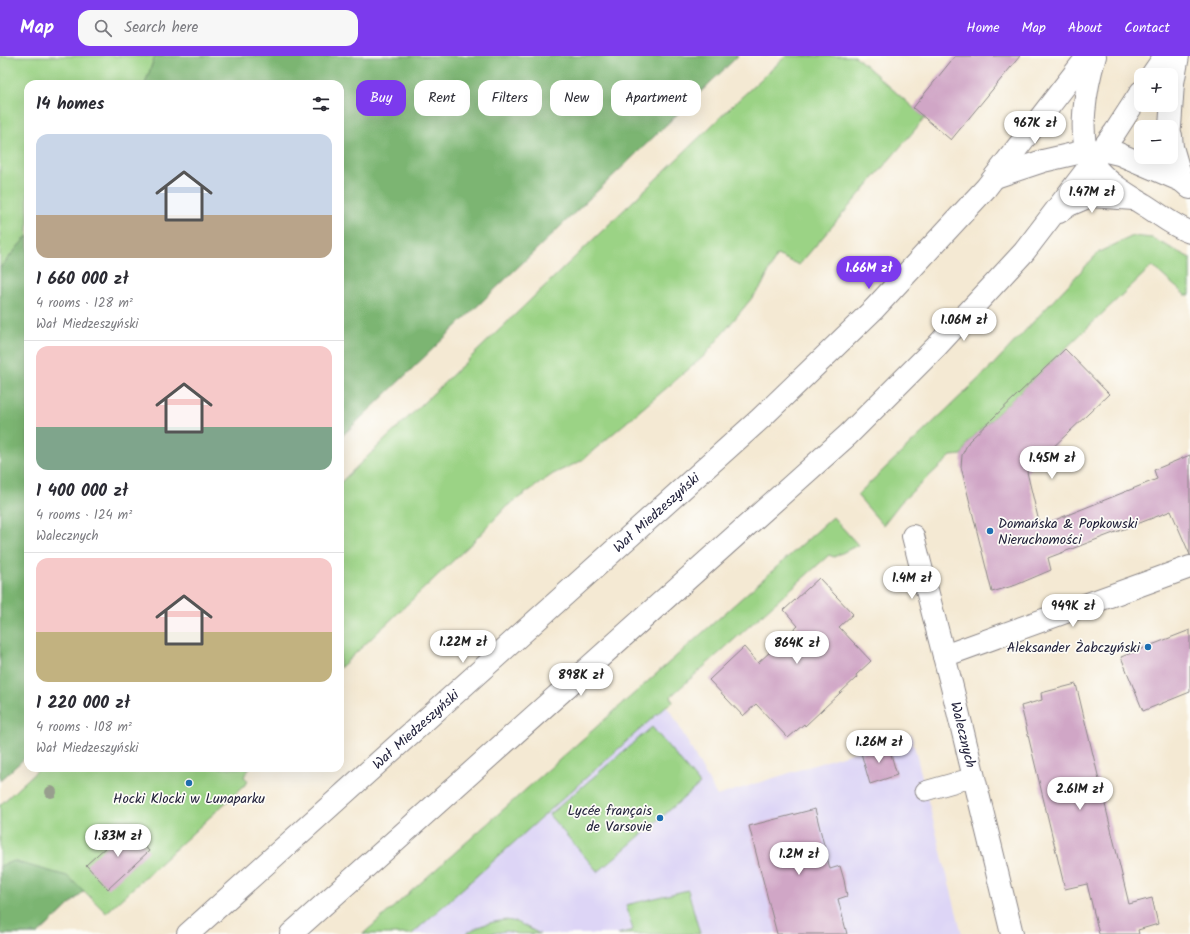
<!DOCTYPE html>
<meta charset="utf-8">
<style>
:root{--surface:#fff;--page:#f7f7f7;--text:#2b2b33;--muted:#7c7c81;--line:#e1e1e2;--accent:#7c3aed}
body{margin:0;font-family:Kalam,sans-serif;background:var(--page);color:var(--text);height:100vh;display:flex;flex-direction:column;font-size:15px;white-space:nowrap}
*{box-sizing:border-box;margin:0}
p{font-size:13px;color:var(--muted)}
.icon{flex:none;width:22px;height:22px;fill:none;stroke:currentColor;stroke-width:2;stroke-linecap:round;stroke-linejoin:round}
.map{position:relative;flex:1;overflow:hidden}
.side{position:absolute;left:24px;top:24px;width:320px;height:692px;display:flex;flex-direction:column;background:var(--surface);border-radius:12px;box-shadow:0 4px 16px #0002}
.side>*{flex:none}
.guide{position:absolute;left:356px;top:24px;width:380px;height:36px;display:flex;gap:8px}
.tools{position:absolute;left:1134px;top:12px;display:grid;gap:8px}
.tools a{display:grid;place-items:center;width:44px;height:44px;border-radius:8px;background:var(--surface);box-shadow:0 4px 16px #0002;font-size:20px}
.price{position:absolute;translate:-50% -34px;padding:0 9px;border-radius:14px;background:#fff;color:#222;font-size:13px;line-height:26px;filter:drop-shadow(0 1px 2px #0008)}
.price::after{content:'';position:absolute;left:50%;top:24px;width:12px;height:9px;margin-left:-6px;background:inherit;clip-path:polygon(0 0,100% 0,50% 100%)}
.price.on{background:var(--accent);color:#fff}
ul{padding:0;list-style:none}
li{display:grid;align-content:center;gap:8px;height:212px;padding:0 12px}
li+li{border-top:1px solid var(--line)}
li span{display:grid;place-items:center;height:124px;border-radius:12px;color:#555}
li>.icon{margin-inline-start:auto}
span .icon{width:72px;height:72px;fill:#fffc;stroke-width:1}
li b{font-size:17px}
h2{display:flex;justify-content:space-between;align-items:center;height:48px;padding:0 12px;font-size:17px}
.chip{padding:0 14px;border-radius:12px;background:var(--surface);box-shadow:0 4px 16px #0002;font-size:14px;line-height:36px}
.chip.on{background:var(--accent);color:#fff}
header{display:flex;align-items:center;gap:24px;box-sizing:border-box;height:56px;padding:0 20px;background:var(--accent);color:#fff}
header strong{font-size:19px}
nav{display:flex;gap:22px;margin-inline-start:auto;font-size:14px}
.search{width:280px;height:36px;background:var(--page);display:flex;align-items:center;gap:10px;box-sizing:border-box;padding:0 14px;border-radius:12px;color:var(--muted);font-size:15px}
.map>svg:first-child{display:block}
.built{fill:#ddd5f6}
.green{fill:#9bd385;stroke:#5e7a60}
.forest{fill:#7cb572;stroke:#4f6c56}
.building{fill:#d0a6c6}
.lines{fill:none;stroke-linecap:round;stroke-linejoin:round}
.service-casing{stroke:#8b8687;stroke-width:21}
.minor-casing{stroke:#8b8687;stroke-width:24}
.secondary-casing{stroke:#8b8687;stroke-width:24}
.service{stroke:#fff;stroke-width:19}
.minor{stroke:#fff;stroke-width:22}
.secondary{stroke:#fff;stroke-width:22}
.tree{fill:#989e8e}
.poi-dot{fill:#1f6fb2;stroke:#fdfcf7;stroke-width:1.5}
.labels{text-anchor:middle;stroke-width:3.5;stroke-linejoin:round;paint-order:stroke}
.street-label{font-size:14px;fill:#22223b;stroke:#fdfcf7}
.poi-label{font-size:14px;fill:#22223b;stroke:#fdfcf7;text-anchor:end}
</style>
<header>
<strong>Map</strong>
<div class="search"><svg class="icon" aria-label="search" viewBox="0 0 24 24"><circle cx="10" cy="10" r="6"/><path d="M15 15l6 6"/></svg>Search here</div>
<nav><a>Home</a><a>Map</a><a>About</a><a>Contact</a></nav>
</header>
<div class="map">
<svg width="1190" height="878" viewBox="0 0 1190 878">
<rect width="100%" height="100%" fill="#fdfcf7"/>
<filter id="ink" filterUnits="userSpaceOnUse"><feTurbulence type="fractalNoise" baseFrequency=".025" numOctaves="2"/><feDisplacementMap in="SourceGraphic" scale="8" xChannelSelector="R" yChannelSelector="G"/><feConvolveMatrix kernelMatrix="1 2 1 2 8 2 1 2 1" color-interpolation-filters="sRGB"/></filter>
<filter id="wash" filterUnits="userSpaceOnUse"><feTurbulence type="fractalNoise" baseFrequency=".012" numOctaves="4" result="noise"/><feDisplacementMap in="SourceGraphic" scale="16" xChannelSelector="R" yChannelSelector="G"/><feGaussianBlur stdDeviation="0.9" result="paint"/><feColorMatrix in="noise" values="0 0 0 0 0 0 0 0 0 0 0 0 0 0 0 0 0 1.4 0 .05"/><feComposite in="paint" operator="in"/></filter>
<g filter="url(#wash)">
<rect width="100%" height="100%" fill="#f4e9d3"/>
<!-- built -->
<path class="built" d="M 666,650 L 673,659 L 717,740 L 911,678 L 962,878 L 412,878 Z"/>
<!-- green -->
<path class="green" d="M 0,0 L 155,0 L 145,28 L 28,28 L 28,179 L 0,212 Z
M 786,0 L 855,0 L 925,62 L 799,209 L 777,199 L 761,231 L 704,300 L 581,405 L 553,418 L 507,450 L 476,483 L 340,612 L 340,427 L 733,49 Z
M 1133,180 L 1152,182 L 1190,202 L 1190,239 L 1185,239 L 1152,210 L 969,385 L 962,399 L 951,400 L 901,446 L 883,469 L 857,439 L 990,312 L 1099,196 Z
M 833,461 L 858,489 L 834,501 L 829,499 L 671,640 L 673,646 L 666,650 L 412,878 L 363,878 Z
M 652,671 L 700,728 L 598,816 L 549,759 Z
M 40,712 L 250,712 L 244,720 L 248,726 L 106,857 L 84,835 L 38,878 L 0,878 L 0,749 Z
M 688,834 L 700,878 L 618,878 L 633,874 L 626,849 Z
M 506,864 L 517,866 L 540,878 L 518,878 L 506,875 L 489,878 L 465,878 C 479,869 491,866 506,864 Z"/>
<!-- forest -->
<path class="forest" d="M 155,0 L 738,0 L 340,382 L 340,28 L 145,28 Z
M 28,179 L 28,699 L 0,725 L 0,212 Z
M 13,805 L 67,820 L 84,835 L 38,878 L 0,878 L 0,810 Z"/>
<g id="blocks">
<!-- building -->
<path class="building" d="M 955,0 L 1020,0 L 951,84 L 913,52 Z
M 1065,293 L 1109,338 L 1027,416 L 1040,470 L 1157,423 L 1154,414 L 1190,399 L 1190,499 L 1171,455 L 1048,502 L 1051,514 L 1016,529 L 992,536 L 961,411 L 962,399 L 969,385 Z
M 819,522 L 853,558 L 839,571 L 871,605 L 856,619 L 857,621 L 805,670 L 804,668 L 788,682 L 756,648 L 743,660 L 709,624 L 744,591 L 758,607 L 798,570 L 784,554 Z
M 1190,574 L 1190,636 L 1143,655 L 1121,601 Z
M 1076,628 L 1129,848 L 1152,842 L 1158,868 L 1138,874 L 1139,878 L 1099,878 L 1087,828 L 1065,833 L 1021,650 L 1042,644 L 1041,637 Z
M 888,688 L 897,719 L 870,728 L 861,697 Z
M 815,753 L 830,813 L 840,810 L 844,824 L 847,840 L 838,843 L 847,878 L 777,878 L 749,770 Z
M 128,771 L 149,795 L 108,833 L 86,809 Z"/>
</g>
</g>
<g filter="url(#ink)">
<use href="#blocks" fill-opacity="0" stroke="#8b8687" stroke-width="1"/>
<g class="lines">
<defs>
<path id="service" d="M 925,735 L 974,721"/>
<g id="minor">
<path id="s1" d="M 913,480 L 952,631 L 1012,878"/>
<path d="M 944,600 L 1190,511"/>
</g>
<g id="secondary">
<path d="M 1095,0 C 1087,27 1075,84 1093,108 C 1105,125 1125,137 1143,148 C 1158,157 1173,170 1190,176"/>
<path d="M 1152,19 L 1165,0"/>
<path d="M 1170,71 L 1173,27 L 1178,0"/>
<path d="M 1171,80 L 1172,91 L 1182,125"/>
<path d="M 995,121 L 1043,105 L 1086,95 L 1102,94 L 1119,98 L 1182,125 L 1190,132"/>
<path d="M 1059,156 L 1069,149 L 1090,140 L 1134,143"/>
<path id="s2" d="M 188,878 L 760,363 L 874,253 L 986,132 L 1088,0"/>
<path d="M 291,878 L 848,379 L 936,291 L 1024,196 L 1092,107 L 1115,76 L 1141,36"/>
</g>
</defs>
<!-- service casing -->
<use href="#service" class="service-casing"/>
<!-- minor casing -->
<use href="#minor" class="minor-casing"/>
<!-- secondary casing -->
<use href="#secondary" class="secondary-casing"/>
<!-- service -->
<use href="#service" class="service"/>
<!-- minor -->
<use href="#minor" class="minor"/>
<!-- secondary -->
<use href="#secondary" class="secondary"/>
</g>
<!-- trees -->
<circle class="tree" cx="51" cy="736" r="6"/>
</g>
<!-- markers -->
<g class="poi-dot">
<circle cx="990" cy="475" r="4"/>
<circle cx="1148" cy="591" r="4"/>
<circle cx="189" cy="727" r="4"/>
<circle cx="660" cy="762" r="4"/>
</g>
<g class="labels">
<!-- street labels -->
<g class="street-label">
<text dy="5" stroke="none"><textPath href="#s2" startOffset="630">Wał Miedzeszyński</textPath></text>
<text dy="5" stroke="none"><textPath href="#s2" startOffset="306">Wał Miedzeszyński</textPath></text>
<text dy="5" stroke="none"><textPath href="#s1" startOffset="205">Walecznych</textPath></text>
</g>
<!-- poi labels -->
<g class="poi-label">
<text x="998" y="472" text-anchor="start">Domańska &amp; Popkowski<tspan x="998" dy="16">Nieruchomości</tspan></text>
<text x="1140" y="596">Aleksander Żabczyński</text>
<text x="189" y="747" text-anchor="middle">Hocki Klocki w Lunaparku</text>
<text x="652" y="759">Lycée français<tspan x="652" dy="16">de Varsovie</tspan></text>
</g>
</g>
</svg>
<div class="tools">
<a>+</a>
<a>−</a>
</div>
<b class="price" style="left:1035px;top:89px">967K zł</b>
<b class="price" style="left:1092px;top:158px">1.47M zł</b>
<b class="price on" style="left:869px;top:234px">1.66M zł</b>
<b class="price" style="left:964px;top:286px">1.06M zł</b>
<b class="price" style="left:1052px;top:424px">1.45M zł</b>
<b class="price" style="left:912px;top:544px">1.4M zł</b>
<b class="price" style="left:1073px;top:572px">949K zł</b>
<b class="price" style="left:463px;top:608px">1.22M zł</b>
<b class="price" style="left:797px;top:609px">864K zł</b>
<b class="price" style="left:581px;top:641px">898K zł</b>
<b class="price" style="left:879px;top:708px">1.26M zł</b>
<b class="price" style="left:1080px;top:755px">2.61M zł</b>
<b class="price" style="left:118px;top:802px">1.83M zł</b>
<b class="price" style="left:799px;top:820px">1.2M zł</b>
<div class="guide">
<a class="chip on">Buy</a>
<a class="chip">Rent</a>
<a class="chip">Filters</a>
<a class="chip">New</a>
<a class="chip">Apartment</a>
</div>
<section class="side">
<h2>14 homes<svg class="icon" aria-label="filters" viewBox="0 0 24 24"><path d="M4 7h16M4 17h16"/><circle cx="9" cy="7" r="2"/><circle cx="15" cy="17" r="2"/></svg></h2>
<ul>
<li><span style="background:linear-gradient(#c9d6e8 65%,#b9a48a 0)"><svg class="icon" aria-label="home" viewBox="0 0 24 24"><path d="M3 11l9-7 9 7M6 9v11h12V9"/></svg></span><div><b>1 660 000 zł</b><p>4 rooms · 128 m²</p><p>Wał Miedzeszyński</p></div></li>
<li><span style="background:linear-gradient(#f6c9c9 65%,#7fa58c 0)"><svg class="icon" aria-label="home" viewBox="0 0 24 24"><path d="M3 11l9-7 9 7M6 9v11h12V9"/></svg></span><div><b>1 400 000 zł</b><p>4 rooms · 124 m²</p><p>Walecznych</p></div></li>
<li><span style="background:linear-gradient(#f6c9c9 60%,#c2b280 0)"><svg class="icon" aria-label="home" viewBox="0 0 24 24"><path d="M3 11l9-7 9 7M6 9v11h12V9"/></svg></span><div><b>1 220 000 zł</b><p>4 rooms · 108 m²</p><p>Wał Miedzeszyński</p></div></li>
</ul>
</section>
</div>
